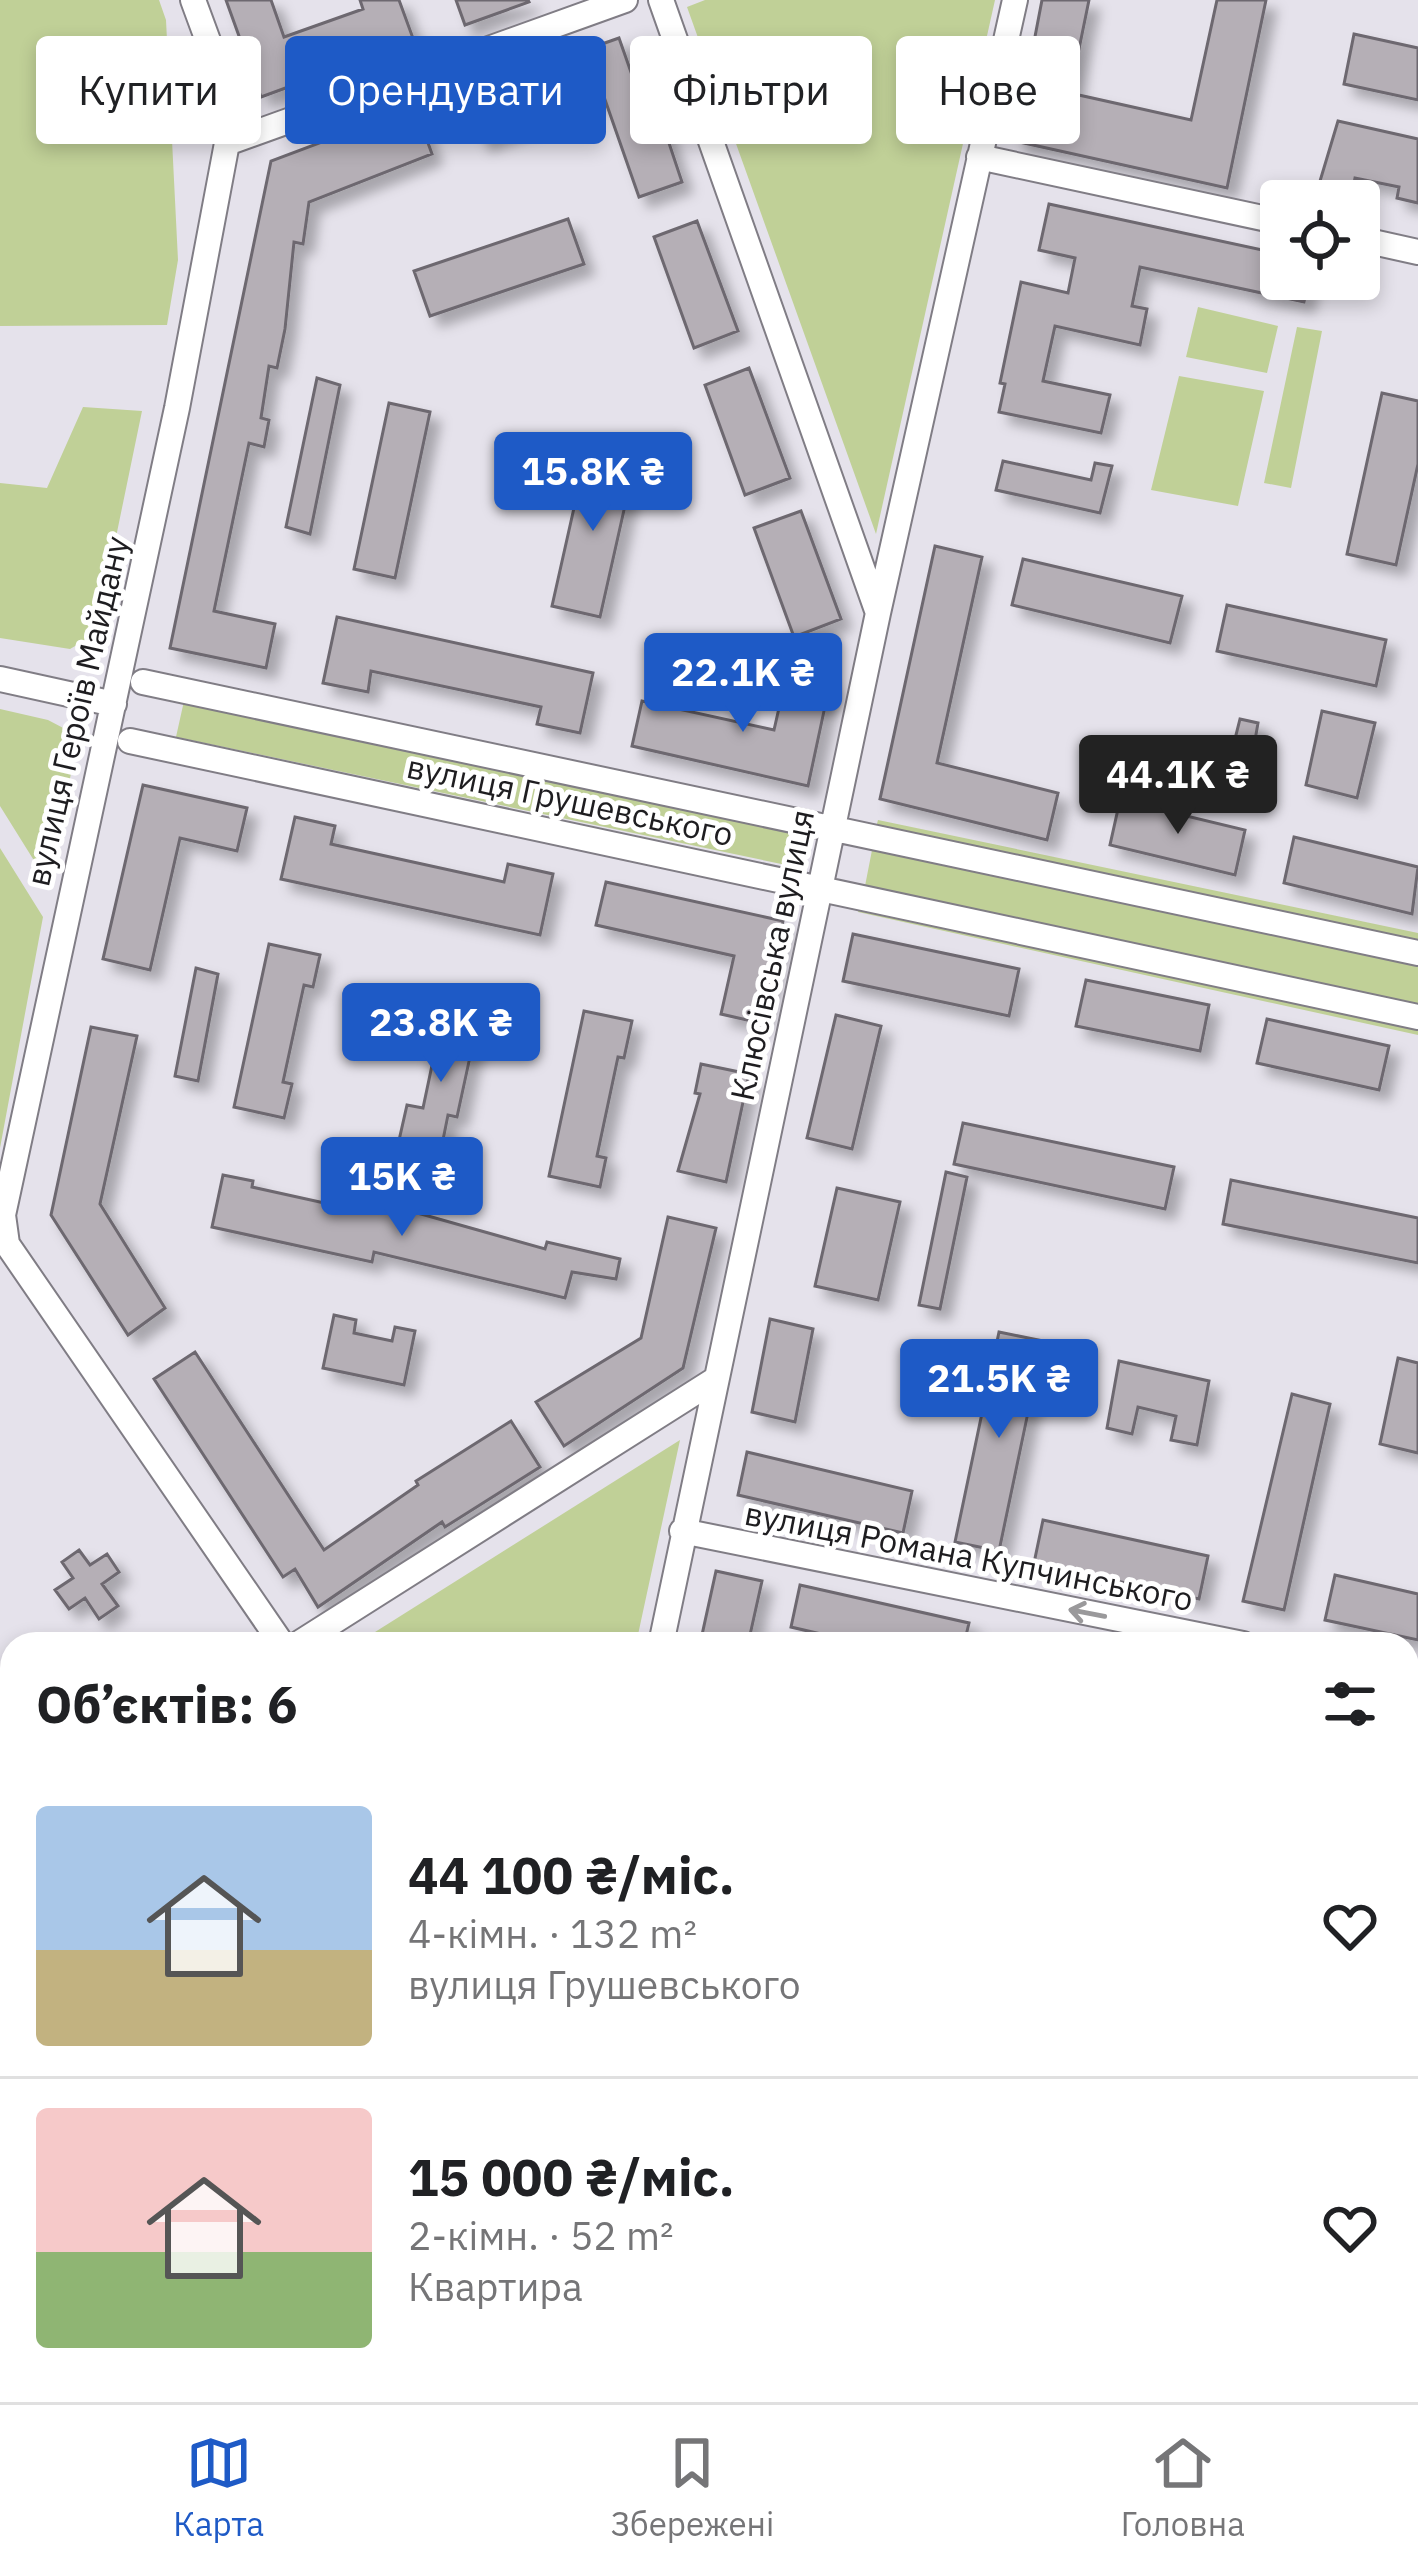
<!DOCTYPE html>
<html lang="uk">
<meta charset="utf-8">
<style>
:root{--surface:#fff;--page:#f2f2f2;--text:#202124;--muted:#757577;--line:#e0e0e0;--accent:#1e5ac6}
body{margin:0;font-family:"IBM Plex Sans",sans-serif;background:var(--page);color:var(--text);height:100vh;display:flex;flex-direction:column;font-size:45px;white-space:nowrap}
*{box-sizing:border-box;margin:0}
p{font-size:39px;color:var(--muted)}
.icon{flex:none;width:66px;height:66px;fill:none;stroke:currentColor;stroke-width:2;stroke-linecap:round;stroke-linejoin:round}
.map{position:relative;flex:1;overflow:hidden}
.drawer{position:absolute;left:0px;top:1632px;width:1419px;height:771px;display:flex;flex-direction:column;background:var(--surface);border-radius:36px 36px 0 0;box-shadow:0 6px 18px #0003}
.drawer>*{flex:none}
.guide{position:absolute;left:36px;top:36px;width:1347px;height:108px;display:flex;gap:24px}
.fabs{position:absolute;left:1260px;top:180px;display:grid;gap:24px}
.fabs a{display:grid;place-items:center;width:120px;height:120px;border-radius:12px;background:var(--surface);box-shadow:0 6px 18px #0003;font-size:60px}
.price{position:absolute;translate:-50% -102px;padding:0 27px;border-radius:12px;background:var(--accent);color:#fff;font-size:39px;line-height:78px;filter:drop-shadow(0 3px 6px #0008)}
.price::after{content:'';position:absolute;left:50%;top:72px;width:36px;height:27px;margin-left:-18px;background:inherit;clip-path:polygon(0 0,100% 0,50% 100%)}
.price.selected{background:#222;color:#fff}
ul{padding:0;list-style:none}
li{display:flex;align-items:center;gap:36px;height:300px;padding:0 36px}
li+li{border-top:3px solid var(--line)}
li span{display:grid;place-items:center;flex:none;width:336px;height:240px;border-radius:12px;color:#555}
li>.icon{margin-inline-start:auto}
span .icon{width:144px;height:144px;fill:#fffc;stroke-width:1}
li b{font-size:51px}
h2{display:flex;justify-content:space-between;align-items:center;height:144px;padding:0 36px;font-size:51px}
.tag{padding:0 42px;border-radius:12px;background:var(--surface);box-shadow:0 6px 18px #0003;font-size:42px;line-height:108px}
.tag.selected{background:var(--accent);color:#fff}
.tab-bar{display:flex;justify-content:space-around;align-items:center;height:168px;border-top:3px solid var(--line);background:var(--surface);font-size:33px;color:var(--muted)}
.tab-bar a{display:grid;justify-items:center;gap:6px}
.tab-bar .selected{color:var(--accent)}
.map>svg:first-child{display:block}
.green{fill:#c0d097}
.building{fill:#b5afb6;stroke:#6d686f;stroke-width:3;filter:url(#shadow)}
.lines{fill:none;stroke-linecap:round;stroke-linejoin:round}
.minor-casing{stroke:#807d85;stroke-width:28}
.minor{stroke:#fff;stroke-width:24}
.oneway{stroke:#9a999b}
.labels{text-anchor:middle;stroke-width:10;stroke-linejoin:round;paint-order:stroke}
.street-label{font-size:33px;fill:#1e1d20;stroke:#fff}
</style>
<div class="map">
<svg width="1418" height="2402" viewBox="0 0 1418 2402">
<defs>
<filter id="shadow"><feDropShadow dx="10" dy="10" stdDeviation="6" flood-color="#0004"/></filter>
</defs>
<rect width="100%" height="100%" fill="#e5e2eb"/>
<!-- green -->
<path class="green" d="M 0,0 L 159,0 L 166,20 L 178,260 L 167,325 L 0,326 Z
M 705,0 L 995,0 L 876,534 L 687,7 Z
M 1198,307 L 1278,326 L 1267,373 L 1186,357 Z
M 1297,327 L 1322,331 L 1291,488 L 1264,483 Z
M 1179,376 L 1264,391 L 1238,506 L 1151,490 Z
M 83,407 L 142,411 L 96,634 L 70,649 L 0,638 L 0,483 L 47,488 Z
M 184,701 L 797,830 L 791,866 L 176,737 Z
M 0,709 L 48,720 L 69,731 L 73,764 L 48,883 L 0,806 Z
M 878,820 L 1418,933 L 1418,947 L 875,831 Z
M 873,845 L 1418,963 L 1418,1006 L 865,886 Z
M 0,848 L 43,917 L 0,1148 Z
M 862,900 L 1418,1023 L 1418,1035 L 858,912 Z
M 680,1440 L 636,1644 L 356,1644 Z
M 1412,2297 L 1418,2299 L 1418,2352 L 1408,2402 L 1391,2402 L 1393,2391 L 1407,2391 Z
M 534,2391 L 658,2391 L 661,2402 L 532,2402 Z"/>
<!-- building -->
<path class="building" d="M 226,0 L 271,0 L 284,37 L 363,9 L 360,0 L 399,0 L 414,41 L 261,97 Z
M 456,0 L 528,0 L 529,2 L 465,25 Z
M 1042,0 L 1089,0 L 1070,93 L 1191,120 L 1217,0 L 1266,0 L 1227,188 L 1015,141 Z
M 1354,34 L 1418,48 L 1418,100 L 1344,84 Z
M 619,38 L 633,78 L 646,74 L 682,182 L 639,197 L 603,94 L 481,141 L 463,93 Z
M 415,107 L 432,154 L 309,202 L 303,244 L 294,242 L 285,329 L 277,368 L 269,366 L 261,418 L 269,420 L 264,447 L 249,443 L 214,611 L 275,624 L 266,668 L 170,648 L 271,161 Z
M 1338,121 L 1418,139 L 1418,203 L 1397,198 L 1399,187 L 1355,178 L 1353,188 L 1320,181 Z
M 1049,204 L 1281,254 L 1281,279 L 1309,279 L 1304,302 L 1140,267 L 1132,306 L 1147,309 L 1140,345 L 1055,326 L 1043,381 L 1110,395 L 1101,433 L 999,412 L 1005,384 L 1000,383 L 1021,282 L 1068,293 L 1075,258 L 1039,250 Z
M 568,219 L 584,264 L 430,316 L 414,271 Z
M 697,221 L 738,331 L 694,348 L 654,237 Z
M 749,368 L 790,478 L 745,495 L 705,385 Z
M 317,378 L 340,385 L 310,534 L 286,527 Z
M 1382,393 L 1418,401 L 1418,464 L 1396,565 L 1347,554 Z
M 389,403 L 430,412 L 395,578 L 354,569 Z
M 587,450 L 635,461 L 600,617 L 552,606 Z
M 1003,461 L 1091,480 L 1095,463 L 1112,466 L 1100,513 L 996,490 Z
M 801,511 L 841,619 L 794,637 L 754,528 Z
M 935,546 L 982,557 L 937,763 L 1058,793 L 1047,840 L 880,799 Z
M 1023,559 L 1182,596 L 1170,643 L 1012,605 Z
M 1227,605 L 1386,640 L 1376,686 L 1217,651 Z
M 337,617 L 593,673 L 580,733 L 537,724 L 541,707 L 371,671 L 368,692 L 323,683 Z
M 787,673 L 830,683 L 808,786 L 632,746 L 642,701 L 774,730 Z
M 1322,711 L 1375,723 L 1357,798 L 1306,785 Z
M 1240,719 L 1258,723 L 1253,752 L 1233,747 Z
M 143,785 L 247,808 L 237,851 L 180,838 L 150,970 L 103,959 Z
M 1120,800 L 1245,830 L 1235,875 L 1110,845 Z
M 295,817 L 335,826 L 331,844 L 504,882 L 508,864 L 553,874 L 540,935 L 281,879 Z
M 1294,837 L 1418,867 L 1412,914 L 1284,883 Z
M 606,882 L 783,921 L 760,1023 L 721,1014 L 734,956 L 596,925 Z
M 853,934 L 1019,969 L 1009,1016 L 843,981 Z
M 269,944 L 320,955 L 313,987 L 304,985 L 283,1082 L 292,1084 L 284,1118 L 234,1107 Z
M 196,968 L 218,974 L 198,1081 L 175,1076 Z
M 1086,980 L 1209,1005 L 1200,1051 L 1076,1026 Z
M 446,999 L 481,1006 L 457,1117 L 448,1115 L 441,1150 L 434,1149 L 431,1166 L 395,1158 L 407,1105 L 423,1108 Z
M 584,1011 L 632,1021 L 624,1058 L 618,1057 L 597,1156 L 606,1158 L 600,1187 L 549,1176 Z
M 836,1015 L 881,1026 L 852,1149 L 807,1138 Z
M 1267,1019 L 1389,1046 L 1379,1090 L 1257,1063 Z
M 91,1027 L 137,1036 L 100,1204 L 165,1308 L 128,1335 L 51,1215 Z
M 701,1064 L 749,1074 L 726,1182 L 678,1171 L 700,1094 L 695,1093 Z
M 963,1123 L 1174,1167 L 1165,1209 L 954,1164 Z
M 946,1172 L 967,1177 L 940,1309 L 919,1305 Z
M 223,1175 L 253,1181 L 252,1187 L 356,1210 L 358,1202 L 414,1212 L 545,1249 L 547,1242 L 620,1259 L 616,1279 L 572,1272 L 565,1298 L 374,1252 L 372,1262 L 212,1227 Z
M 1231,1180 L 1418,1218 L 1418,1263 L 1223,1224 Z
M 837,1188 L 900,1202 L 878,1300 L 815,1286 Z
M 668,1217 L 716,1228 L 683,1368 L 564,1446 L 536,1402 L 641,1338 Z
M 334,1315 L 356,1320 L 354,1333 L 392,1341 L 395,1327 L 415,1331 L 404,1385 L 323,1368 Z
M 770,1319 L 813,1329 L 795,1422 L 752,1412 Z
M 999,1332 L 1043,1341 L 999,1551 L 955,1542 Z
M 195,1352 L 324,1550 L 418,1485 L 416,1481 L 511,1421 L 540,1467 L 445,1527 L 442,1522 L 318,1607 L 295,1569 L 283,1577 L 154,1379 Z
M 1398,1358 L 1418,1363 L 1418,1453 L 1380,1444 Z
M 1119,1361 L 1209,1381 L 1197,1445 L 1171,1440 L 1176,1416 L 1138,1407 L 1132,1434 L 1107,1428 Z
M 1292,1394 L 1330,1404 L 1284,1610 L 1243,1601 Z
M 747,1452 L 912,1491 L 903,1533 L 738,1495 Z
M 1043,1520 L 1208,1556 L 1199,1599 L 1034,1563 Z
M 79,1550 L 90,1565 L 107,1554 L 119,1572 L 102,1584 L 118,1606 L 99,1619 L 85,1598 L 69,1609 L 55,1590 L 73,1578 L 62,1562 Z
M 716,1571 L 762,1581 L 748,1644 L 700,1644 Z
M 1335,1575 L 1418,1594 L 1418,1640 L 1325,1620 Z
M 800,1585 L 969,1623 L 964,1644 L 864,1644 L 791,1627 Z"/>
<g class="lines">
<defs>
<path id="minor" d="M 193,0 L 221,76 L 227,143 L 177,408 L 3,1215 L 7,1244 L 282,1644
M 661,0 L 878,613
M 227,143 L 625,0
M 979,157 L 1281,222
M 1359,239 L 1418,252
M 0,679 L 114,704
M 143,682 L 1418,953
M 130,741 L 1418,1017
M 682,1531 L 1243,1644
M 298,1644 L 713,1381
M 661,1644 L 878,613 L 1015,0
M 1407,1678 L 1418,1680
M 1407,2280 L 1418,2228
M 503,2402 L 505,2391
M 1380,2402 L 1383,2391"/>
</defs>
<!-- minor casing -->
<use href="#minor" class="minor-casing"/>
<!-- minor -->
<use href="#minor" class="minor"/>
</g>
<!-- one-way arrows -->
<defs><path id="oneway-shaft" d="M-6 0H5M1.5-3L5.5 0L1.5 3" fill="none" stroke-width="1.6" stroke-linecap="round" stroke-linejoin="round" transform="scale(3)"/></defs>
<use class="oneway" href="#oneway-shaft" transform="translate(1087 1613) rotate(-169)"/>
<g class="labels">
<!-- street labels -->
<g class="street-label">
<text transform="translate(77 711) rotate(-77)" y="12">вулиця Героїв Майдану</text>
<text transform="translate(570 800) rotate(12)" y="12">вулиця Грушевського</text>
<text transform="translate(772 955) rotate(-78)" y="12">Клюсівська вулиця</text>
<text transform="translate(969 1556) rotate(11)" y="12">вулиця Романа Купчинського</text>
</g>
</g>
</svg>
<div class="fabs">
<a><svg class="icon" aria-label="locate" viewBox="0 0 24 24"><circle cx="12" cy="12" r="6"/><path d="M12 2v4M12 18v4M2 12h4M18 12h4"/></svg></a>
</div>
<b class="price" style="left:593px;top:534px">15.8K ₴</b>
<b class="price" style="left:743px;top:735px">22.1K ₴</b>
<b class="price selected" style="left:1178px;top:837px">44.1K ₴</b>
<b class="price" style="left:441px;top:1085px">23.8K ₴</b>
<b class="price" style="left:402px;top:1239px">15K ₴</b>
<b class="price" style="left:999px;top:1441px">21.5K ₴</b>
<div class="guide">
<a class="tag">Купити</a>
<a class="tag selected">Орендувати</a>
<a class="tag">Фільтри</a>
<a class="tag">Нове</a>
</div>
<section class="drawer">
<h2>Об’єктів: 6<svg class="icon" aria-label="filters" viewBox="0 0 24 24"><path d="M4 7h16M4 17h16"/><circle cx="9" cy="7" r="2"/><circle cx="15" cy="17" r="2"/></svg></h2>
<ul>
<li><span style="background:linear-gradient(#a9c7e8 60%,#c2b280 0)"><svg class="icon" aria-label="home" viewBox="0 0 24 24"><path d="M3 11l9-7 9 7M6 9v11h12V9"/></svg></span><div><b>44 100 ₴/міс.</b><p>4-кімн. · 132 m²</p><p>вулиця Грушевського</p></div><svg class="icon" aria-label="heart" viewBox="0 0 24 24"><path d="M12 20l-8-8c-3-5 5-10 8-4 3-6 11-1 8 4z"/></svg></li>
<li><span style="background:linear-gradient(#f6c9c9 60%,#8fb573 0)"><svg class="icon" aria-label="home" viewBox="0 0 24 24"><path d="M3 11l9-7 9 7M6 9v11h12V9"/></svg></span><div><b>15 000 ₴/міс.</b><p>2-кімн. · 52 m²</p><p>Квартира</p></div><svg class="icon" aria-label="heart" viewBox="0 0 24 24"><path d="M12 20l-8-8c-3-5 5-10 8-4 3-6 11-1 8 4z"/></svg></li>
</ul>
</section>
</div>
<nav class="tab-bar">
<a class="selected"><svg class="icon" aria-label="map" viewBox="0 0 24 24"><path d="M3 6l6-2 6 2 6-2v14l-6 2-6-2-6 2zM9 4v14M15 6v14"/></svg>Карта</a>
<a><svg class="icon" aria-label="saved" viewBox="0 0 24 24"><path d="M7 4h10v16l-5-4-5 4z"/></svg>Збережені</a>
<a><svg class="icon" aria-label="home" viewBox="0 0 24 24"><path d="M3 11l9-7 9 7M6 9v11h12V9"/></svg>Головна</a>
</nav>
